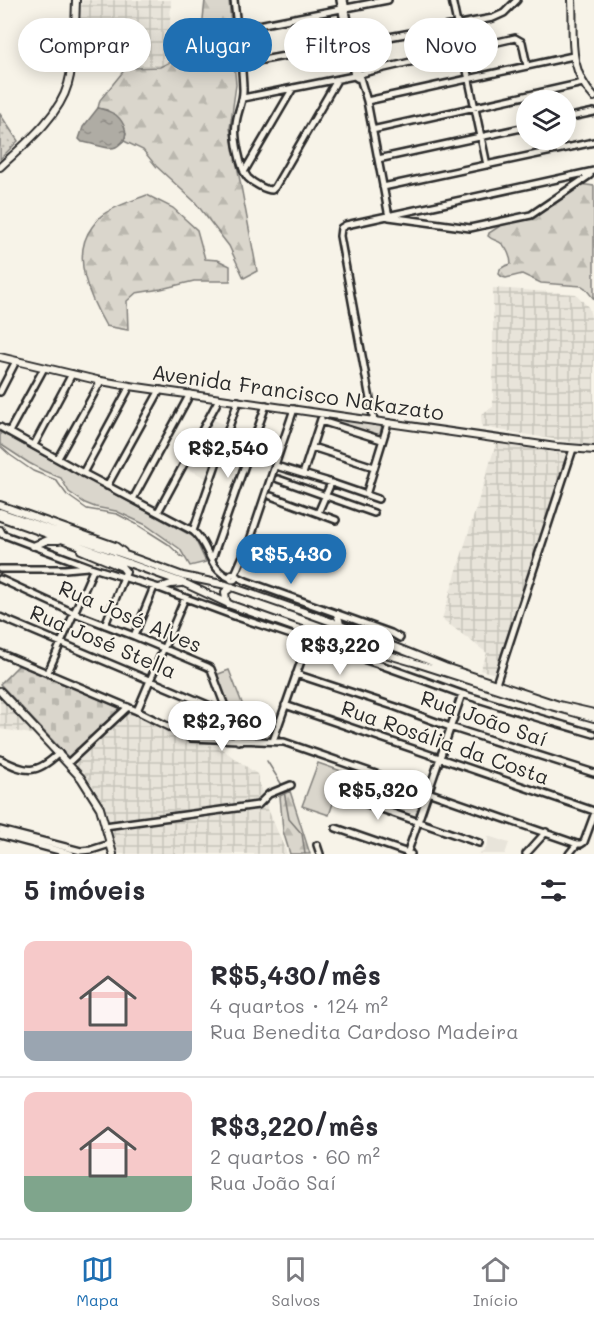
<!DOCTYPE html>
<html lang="pt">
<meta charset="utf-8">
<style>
:root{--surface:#fff;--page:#f7f7f7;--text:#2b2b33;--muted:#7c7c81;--line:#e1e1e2;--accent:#1f6fb2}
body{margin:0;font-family:Mali,sans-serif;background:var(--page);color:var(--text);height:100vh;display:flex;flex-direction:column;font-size:22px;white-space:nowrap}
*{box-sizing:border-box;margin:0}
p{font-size:20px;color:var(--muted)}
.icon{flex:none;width:33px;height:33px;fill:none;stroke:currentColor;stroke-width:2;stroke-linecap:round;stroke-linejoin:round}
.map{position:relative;height:854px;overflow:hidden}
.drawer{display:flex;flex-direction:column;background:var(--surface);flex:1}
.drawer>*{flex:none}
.top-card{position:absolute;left:18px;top:18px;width:558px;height:54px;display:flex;gap:12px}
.tools{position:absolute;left:516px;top:90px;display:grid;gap:12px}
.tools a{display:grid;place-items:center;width:60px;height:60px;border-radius:50%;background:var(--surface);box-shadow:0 3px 15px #0003;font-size:30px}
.price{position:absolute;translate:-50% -51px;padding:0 14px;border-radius:21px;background:#fff;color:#222;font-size:20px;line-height:39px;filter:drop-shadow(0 2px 3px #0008)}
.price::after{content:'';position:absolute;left:50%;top:36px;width:18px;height:14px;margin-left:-9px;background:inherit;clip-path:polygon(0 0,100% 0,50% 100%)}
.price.on{background:var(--accent);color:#fff}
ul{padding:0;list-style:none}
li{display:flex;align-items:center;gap:18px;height:150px;padding:0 24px}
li+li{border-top:2px solid var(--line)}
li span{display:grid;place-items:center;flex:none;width:168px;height:120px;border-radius:12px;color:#555}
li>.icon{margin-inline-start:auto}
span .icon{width:72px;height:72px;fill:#fffc;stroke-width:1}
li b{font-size:26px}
h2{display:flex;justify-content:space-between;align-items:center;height:72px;padding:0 24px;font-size:26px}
.pill{padding:0 21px;border-radius:27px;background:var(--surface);box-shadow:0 3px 15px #0003;font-size:21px;line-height:54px}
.pill.on{background:var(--accent);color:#fff}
.menu{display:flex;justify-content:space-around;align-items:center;height:84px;border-top:2px solid var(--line);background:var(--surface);font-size:16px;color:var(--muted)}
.menu a{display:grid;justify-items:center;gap:3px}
.menu .on{color:var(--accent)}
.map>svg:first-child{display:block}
.built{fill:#e8e4da}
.industrial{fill:url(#industrial-grid)}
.grass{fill:url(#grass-dots);stroke:#82807c;stroke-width:1.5}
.forest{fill:url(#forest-firs);stroke:#82807c;stroke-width:1.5}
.cemetery{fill:url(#cemetery-stones);stroke:#82807c;stroke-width:1.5}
.green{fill:#dad6cc;stroke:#82807c;stroke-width:1.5}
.water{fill:url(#water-ripples);stroke:#7a7874;stroke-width:1.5}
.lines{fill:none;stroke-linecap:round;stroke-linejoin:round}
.stream{stroke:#7a7874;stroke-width:1.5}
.minor-casing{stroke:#2b2b2b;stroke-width:10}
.major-casing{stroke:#2b2b2b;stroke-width:10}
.minor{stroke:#f7f3e8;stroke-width:5}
.major{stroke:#f7f3e8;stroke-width:6}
.labels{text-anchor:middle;stroke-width:4.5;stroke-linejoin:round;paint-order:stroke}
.street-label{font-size:21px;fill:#2b2b2b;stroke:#f7f3e8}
</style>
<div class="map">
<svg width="594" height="854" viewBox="0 0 594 854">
<defs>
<pattern id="industrial-grid" width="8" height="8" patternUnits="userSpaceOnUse" patternTransform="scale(1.5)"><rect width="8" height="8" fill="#e8e4da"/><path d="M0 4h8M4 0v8" fill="none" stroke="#c7c4bb"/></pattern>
<pattern id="grass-dots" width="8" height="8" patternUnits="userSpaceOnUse" patternTransform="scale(1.5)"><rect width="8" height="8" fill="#dad6cc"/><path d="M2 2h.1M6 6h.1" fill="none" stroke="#bbb8af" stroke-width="1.8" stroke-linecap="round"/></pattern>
<pattern id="forest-firs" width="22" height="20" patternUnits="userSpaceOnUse" patternTransform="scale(1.5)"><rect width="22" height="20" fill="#dad6cc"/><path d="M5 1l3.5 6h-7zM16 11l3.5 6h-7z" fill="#bbb8af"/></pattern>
<pattern id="cemetery-stones" width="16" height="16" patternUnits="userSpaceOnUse" patternTransform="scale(1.5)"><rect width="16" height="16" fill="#dad6cc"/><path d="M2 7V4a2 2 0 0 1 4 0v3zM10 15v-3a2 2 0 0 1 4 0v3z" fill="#bbb8af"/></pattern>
<pattern id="water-ripples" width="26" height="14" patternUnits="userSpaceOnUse" patternTransform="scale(1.5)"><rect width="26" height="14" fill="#afaca4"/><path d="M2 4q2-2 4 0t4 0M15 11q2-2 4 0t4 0" fill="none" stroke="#8f8c86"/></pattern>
</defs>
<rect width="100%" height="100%" fill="#f7f3e8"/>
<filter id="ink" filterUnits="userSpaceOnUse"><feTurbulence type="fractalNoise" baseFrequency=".0167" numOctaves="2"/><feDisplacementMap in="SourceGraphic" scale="12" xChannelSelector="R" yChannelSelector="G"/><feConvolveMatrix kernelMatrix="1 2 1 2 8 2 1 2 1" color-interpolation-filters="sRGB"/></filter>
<g filter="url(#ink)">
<!-- built -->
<path class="built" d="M 214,420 L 226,425 L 207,479 L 187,468 Z
M 488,836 L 509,843 L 505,854 L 477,854 L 483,852 L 486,848 L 488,843 Z"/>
<!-- industrial -->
<path class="industrial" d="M 82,0 L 171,0 L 168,66 L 76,67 Z
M 493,288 L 576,294 L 589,308 L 594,330 L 594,446 L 482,427 L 481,414 L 493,407 Z
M 496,443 L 569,455 L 496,674 L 480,670 L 487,653 L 442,619 Z
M 0,696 L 34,732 L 32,734 L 0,729 Z
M 129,710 L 184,739 L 205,745 L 216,745 L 257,774 L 265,802 L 287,854 L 117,854 L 100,800 L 92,784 L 72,762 Z"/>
<!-- grass -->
<path class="grass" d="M 0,114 L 18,141 L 0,159 Z
M 345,629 L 404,656 L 339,638 L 342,635 Z"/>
<!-- forest -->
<path class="forest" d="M 205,0 L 229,0 L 236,85 L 230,128 L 257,271 L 244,278 L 229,246 L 195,202 L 156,166 L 143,150 L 124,141 L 126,134 L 107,110 L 98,108 L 100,100 L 126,68 L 160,67 L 180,57 L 201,38 Z
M 579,184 L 594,186 L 594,299 L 585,288 L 582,286 L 541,283 L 522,274 L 506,278 L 502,277 L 499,274 L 500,269 L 505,266 L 511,264 C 511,258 507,248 502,244 C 498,240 493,241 488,236 L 489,233 L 503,224 L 526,217 L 545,206 L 555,203 Z
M 147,195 L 173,208 L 197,230 L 205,259 L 218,260 L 230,266 L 230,281 L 194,281 L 161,289 L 136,293 L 127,301 L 128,330 L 106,326 C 90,298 70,256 92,227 C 95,223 98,219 101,216 C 114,206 132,201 147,195 Z
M 290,791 L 310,854 L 290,854 L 283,831 L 280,796 Z"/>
<!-- cemetery -->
<path class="cemetery" d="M 20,664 L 122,709 L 69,758 L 0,684 Z"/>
<!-- green -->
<path class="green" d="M 325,415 L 382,424 L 380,435 L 374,435 L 324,420 Z
M 0,432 L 194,537 L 206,562 L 190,566 L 180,549 L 146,525 L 116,511 L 95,507 L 85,503 L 69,492 L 61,478 L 44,471 L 29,463 L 0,444 Z
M 229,670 L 256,739 L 244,738 L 241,736 L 216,675 Z
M 318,763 L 344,772 L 329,815 L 302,806 Z"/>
<!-- water -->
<path class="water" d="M 98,108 C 104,110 110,111 116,115 C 124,122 131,136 120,144 C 117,147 115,148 111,148 C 103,148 91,143 82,142 L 79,139 L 83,127 Z"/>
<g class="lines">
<!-- stream -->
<path class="stream" d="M 0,446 L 10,455 L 33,471 L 56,480 L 67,495 L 87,509 L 117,514 L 138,525 L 168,544 L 183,558
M 267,761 L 282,785
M 284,791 L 289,819 L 302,834 L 305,854"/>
<defs>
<path id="minor" d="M 234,0 C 237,29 242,59 243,88 C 244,101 237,111 236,124 C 234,136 240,169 248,178 C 253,183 265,190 272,190 L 275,187 L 337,80
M 340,0 L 354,76 L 357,78
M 344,0 L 357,68 L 367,101 L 389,217 L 470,228 L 531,215 L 590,175
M 452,0 L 487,165
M 237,29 L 388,0
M 241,64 L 493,18 L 504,13 L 517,0
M 243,98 L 354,76 L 367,72 L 515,38 L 522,42 L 527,66
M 367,101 L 573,56
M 566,118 L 594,112
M 372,130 L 583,83
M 378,159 L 526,127
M 244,172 L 293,88
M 383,187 L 594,142
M 0,392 L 16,361
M 321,421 L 382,440
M 374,421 L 340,236 L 341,228 L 346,225 L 594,171
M 0,427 L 83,473 L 193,531 C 210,545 207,568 230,578
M 9,432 L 44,368
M 34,445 L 72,374
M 312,447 L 374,467
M 58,458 L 101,381
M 276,466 L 326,481 L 378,499
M 83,473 L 130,386
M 303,474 L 321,419
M 278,479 L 374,513
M 107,486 L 160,390
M 366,495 L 388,423
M 271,496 L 336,520
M 133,499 L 190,394
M 158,512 L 219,399
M 318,513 L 331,483
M 193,531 L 238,401
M 2,534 L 90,567 L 159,588 L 237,617 L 378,664 L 462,694 L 539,718 L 594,734
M 212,559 L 266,405
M 0,569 L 65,569 L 88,567
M230 577a3 3 0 1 1 6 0a3 3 0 1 1-6 0Z
M 235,574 L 250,540 L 294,409
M 236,576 L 246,581 L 391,633 L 400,638
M 0,579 L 74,613 L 134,636 L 208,667 L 211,669 L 238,741
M 0,617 L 220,710 L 226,710
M 105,625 L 124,577
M 134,636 L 154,587
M 0,653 L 137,711 L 191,738 L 284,742 L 577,844 L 581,844 L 584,842 L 594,815
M 48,672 L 94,568
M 296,674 L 396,707 L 450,727 L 594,773
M 496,684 L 573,449
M 285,705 L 594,811
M 137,711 L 185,598
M 273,741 L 308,641
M 0,759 C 27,773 36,775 59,753
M 68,763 L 128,707
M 347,797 L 479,843
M 105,826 L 258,805 L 269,794 L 291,785
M 336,828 L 411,854
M 0,830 L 81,851 L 91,850 L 110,844
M 0,835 L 71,854
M 317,845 L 320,854
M 407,854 L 462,694
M 526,854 L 546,832
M 569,854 L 577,844"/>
<path id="major" d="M 572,0 C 574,36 567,69 594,97
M 0,167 C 24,145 59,117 68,84 C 75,58 75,28 76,0
M 0,357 L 101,381 L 130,386 L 556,447 L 594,450
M 0,505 L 98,540 L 115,546 L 123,552
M 0,512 L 131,557 L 183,576 L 226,585 L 304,612 L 340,625 L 445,667 L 559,705 L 594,713
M 0,517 L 184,583 L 231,605 L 296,628 L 413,662 L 541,703 L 594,718
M 0,530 L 2,534
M 33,546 L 48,540 L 59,540
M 81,550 L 122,567 L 126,572 L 124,577
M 159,588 L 171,584 L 181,583
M 228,604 L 226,600 L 225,592 L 232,587
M 333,622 L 335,626 L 334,637 L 327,642 L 329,647 L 335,650
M 335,636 C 343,631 340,622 337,614
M 0,691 L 81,778 L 100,808 L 113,854"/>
</defs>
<!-- minor casing -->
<use href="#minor" class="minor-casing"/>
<!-- major casing -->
<use href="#major" class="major-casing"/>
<!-- minor -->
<use href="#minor" class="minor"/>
<!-- major -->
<use href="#major" class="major"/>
</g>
</g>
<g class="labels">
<!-- street labels -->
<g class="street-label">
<text transform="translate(298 393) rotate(8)" y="7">Avenida Francisco Nakazato</text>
<text transform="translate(130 617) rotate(23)" y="7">Rua José Alves</text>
<text transform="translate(103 642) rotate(23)" y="7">Rua José Stella</text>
<text transform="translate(484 719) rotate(19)" y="7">Rua João Saí</text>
<text transform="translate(445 743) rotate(19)" y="7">Rua Rosália da Costa</text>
</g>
</g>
</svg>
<div class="tools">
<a><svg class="icon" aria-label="layers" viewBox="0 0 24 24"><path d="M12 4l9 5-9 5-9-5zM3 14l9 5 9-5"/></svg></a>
</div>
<b class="price" style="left:228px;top:479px">R$2,540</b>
<b class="price on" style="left:291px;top:585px">R$5,430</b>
<b class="price" style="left:340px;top:676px">R$3,220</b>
<b class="price" style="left:222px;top:752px">R$2,760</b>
<b class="price" style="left:378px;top:821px">R$5,320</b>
<div class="top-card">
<a class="pill">Comprar</a>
<a class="pill on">Alugar</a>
<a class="pill">Filtros</a>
<a class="pill">Novo</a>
</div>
</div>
<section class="drawer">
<h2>5 imóveis<svg class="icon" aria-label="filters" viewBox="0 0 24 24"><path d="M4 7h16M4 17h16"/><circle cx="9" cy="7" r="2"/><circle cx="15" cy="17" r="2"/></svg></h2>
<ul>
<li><span style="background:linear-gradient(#f6c9c9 75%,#9aa5b1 0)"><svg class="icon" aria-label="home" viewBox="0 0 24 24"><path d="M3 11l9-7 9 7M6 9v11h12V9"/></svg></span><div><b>R$5,430/mês</b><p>4 quartos · 124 m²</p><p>Rua Benedita Cardoso Madeira</p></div></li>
<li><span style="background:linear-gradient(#f6c9c9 70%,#7fa58c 0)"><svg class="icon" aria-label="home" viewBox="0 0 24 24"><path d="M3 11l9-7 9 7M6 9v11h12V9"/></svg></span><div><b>R$3,220/mês</b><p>2 quartos · 60 m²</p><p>Rua João Saí</p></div></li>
</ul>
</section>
<nav class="menu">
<a class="on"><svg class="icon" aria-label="map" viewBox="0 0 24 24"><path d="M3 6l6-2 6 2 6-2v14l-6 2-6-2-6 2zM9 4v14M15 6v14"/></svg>Mapa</a>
<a><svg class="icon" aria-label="saved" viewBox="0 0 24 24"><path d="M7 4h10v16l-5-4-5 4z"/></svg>Salvos</a>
<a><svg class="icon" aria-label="home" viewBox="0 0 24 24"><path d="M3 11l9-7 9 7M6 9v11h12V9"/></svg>Início</a>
</nav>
